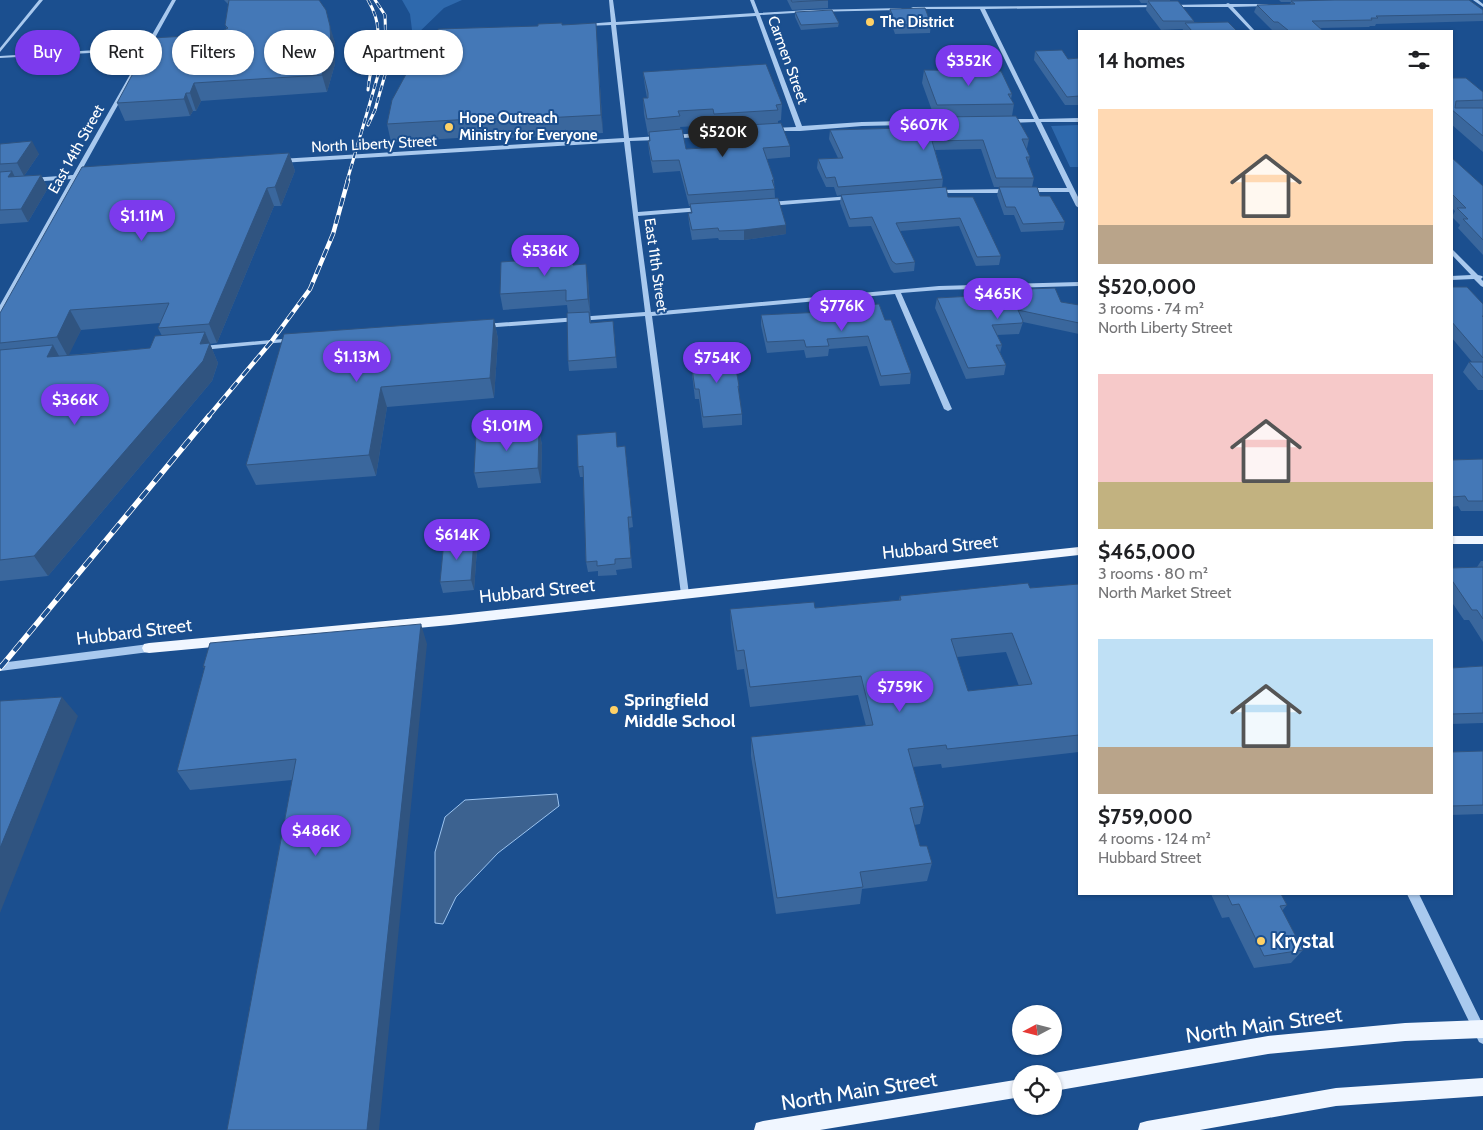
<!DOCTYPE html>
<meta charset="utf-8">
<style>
:root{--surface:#fff;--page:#f6f6f6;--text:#202124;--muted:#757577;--accent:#7c3aed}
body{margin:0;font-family:Cabin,sans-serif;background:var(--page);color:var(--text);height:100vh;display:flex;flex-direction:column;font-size:19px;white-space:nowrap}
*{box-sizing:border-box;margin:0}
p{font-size:16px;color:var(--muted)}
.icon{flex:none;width:28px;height:28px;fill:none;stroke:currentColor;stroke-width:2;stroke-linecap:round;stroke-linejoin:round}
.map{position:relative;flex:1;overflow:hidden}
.panel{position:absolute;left:1078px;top:30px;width:375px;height:865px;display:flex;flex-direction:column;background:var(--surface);border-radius:0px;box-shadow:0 1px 4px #0004}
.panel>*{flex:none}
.top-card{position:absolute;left:15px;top:30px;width:475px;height:45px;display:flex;gap:10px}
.needle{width:32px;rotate:263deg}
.controls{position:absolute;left:1012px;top:1005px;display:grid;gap:10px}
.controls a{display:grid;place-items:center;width:50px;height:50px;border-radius:50%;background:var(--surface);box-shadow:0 1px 4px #0004;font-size:25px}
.price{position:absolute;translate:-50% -42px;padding:0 11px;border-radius:18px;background:var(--accent);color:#fff;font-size:16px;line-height:32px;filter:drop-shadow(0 1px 2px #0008)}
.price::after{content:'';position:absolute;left:50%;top:30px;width:15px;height:11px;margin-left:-8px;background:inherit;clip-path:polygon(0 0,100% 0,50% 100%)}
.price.selected{background:#222;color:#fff}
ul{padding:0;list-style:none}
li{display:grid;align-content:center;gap:10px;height:265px;padding:0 20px}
li span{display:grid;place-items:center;height:155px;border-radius:0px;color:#555}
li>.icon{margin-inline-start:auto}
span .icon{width:90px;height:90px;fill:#fffc;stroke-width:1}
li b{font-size:21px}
h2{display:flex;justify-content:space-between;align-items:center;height:60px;padding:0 20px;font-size:21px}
.pill{padding:0 18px;border-radius:22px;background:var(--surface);box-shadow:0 1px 4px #0004;font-size:18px;line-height:45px}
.pill.selected{background:var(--accent);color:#fff}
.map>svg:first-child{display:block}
.green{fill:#2e69ad}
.water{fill:#3c6290;stroke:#9cc4f0}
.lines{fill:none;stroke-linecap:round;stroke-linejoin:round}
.minor{fill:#a9c9ee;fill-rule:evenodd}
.major{fill:#f0f6ff;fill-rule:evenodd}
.rail-far2-casing{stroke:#fff;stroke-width:3}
.rail-far1-casing{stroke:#fff;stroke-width:4.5}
.rail-casing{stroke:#fff;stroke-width:5.5}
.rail-far2{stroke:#1b4f8f;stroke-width:2;stroke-dasharray:6;stroke-linecap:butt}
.rail-far1{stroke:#1b4f8f;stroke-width:3;stroke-dasharray:9;stroke-linecap:butt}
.rail{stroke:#1b4f8f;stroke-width:4;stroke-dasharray:11;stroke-linecap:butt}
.wall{fill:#3a679d;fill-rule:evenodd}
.shaded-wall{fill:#305480}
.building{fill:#4478b7;stroke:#305480;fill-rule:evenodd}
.poi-dot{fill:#ffd166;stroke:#1b4f8f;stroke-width:2}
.labels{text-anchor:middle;stroke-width:4;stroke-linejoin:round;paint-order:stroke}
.far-poi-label{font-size:15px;font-weight:bold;fill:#fff;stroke:#1b4f8f;text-anchor:start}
.far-street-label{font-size:15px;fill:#fff;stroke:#1b4f8f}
.street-label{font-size:18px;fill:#fff;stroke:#1b4f8f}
.poi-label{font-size:18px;font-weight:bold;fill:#fff;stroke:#1b4f8f;text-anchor:start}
.near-poi-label{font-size:21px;font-weight:bold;fill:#fff;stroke:#1b4f8f;text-anchor:start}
.near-street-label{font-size:21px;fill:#fff;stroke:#1b4f8f}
</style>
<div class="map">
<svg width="1483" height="1130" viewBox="0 0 1483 1130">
<rect width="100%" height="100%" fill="#1b4f8f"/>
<!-- green -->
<path class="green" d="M 402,0 L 462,0 L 444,8 L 413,38 L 410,14 Z
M 1079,125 L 1079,167 L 1070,167 L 1051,126 Z"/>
<!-- water -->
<path class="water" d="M 557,794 L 559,806 L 498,853 L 456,897 L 443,924 L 435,923 L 435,852 L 445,817 L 465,800 Z"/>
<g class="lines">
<!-- minor -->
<path class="minor" d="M 39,0 L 43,0 L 0,52 L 0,48 Z
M 172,0 L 176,0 L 150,47 L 151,48 L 149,49 L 79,175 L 88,174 L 91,176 L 88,178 L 77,179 L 3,311 L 0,313 L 0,305 L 71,179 L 31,182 L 28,180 L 31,178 L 73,175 L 144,50 L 0,58 L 0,56 L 145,47 Z
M 609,0 L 613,0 L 616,22 L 755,13 L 750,0 L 754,0 L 759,13 L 810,10 L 902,8 L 900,10 L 810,12 L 760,15 L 802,126 L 862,122 L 949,120 L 952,122 L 949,124 L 862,126 L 800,131 L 770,131 L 769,130 L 772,128 L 796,127 L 756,16 L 616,25 L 629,138 L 659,136 L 662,138 L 659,140 L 630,141 L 638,212 L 701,207 L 704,209 L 701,211 L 638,216 L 651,312 L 939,286 L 1079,282 L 1079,286 L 939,290 L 901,293 L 952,409 L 948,411 L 944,409 L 895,294 L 652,316 L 689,594 L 688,596 L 682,596 L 681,594 L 645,316 L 484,328 L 481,326 L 484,324 L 645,312 L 624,142 L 280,163 L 277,161 L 280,159 L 624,138 L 611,25 L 586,26 L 584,25 L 586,24 L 611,22 Z
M 1473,0 L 1478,0 L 1483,4 L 1483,7 Z
M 1228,3 L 1230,4 L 1267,4 L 1269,5 L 1267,6 L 1233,7 L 1255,31 L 1251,31 L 1228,7 L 1170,7 L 1168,6 L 1170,5 L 1226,4 Z
M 1157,5 L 1159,7 L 985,9 L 1039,119 L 1079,118 L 1079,122 L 1041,122 L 1079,199 L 1079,208 L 1076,206 L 1069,192 L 1026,192 L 1023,190 L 1026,188 L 1067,188 L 1035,122 L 1009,123 L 1006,121 L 1009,119 L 1034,119 L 980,9 L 913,9 L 911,8 L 913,7 Z
M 729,131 L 731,132 L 731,134 L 672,139 L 669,137 L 672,135 Z
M 936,190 L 1008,189 L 1011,191 L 1008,193 L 934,193 L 934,191 Z
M 851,196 L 854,198 L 853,199 L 769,206 L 766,204 L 769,202 Z
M 1451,248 L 1478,275 L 1482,276 L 1483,277 L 1481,279 L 1483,281 L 1483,287 L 1481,286 L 1474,279 L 1451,280 L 1451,276 L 1471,275 L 1451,254 Z
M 294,338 L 296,339 L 296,341 L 202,350 L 198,348 L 202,346 Z
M 149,644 L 152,645 L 154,648 L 152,651 L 149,652 L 0,671 L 0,663 Z
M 1407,894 L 1419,894 L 1483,1025 L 1483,1044 L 1479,1042 Z"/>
<!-- major -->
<path class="major" d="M 1451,536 L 1483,536 L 1483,544 L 1451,544 Z
M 1079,547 L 1079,555 L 450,625 L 149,653 L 144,652 L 142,648 L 144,644 L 149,643 L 450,615 Z
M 1483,1020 L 1483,1038 L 1405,1041 L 1268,1054 L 1054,1091 L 1054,1074 L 1052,1074 L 1054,1073 L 1268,1036 L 1405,1023 Z
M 1483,1078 L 1483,1096 L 1336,1106 L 1200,1130 L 1138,1130 L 1140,1123 L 1147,1121 L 1336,1088 Z
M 1021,1079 L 1021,1097 L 820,1130 L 754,1130 L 756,1123 L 763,1121 Z"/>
<defs>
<path id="rail-far2" d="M 368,0 C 389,36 371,53 368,90
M 368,125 L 375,110 L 386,71
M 347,181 L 386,48 L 385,15 L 375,0"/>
<path id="rail-far1" d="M 208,417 L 271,342 L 310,289 L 333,234 L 348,180"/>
<path id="rail" d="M 0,668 L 209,416"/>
</defs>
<!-- rail-far2 casing -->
<use href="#rail-far2" class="rail-far2-casing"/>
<!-- rail-far1 casing -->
<use href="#rail-far1" class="rail-far1-casing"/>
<!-- rail casing -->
<use href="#rail" class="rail-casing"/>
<!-- rail-far2 -->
<use href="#rail-far2" class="rail-far2"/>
<!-- rail-far1 -->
<use href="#rail-far1" class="rail-far1"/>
<!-- rail -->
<use href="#rail" class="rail"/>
</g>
<!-- wall -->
<path class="wall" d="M 224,0 L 319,0 L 335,43 L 335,64 L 327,92 L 201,101 L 196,111 L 193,111 L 190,116 L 125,121 L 117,103 L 223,34 L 227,29 L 225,25 L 229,5 Z
M 787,0 L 828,0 L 828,8 L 792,10 Z
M 1139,0 L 1170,0 L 1170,1 L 1194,21 L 1194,22 L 1237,31 L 1182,31 L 1183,29 L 1161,30 L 1146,10 L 1147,3 L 1141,3 Z
M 1279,0 L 1469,0 L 1483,10 L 1483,21 L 1376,24 L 1375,26 L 1370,26 L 1369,27 L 1320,28 L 1323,31 L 1277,31 L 1276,30 L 1272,30 L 1254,12 L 1257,5 L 1290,4 L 1291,2 L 1281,2 Z
M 890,9 L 931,24 L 930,33 L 895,34 L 889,17 Z
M 795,12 L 839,23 L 838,27 L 801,30 L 795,17 Z
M 562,25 L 597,40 L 603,133 L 509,138 L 508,135 L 391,142 L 387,124 Z
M 1035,51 L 1068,59 L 1079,58 L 1079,105 L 1065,105 L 1034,60 Z
M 924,70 L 1012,94 L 1011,99 L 1014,104 L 1012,116 L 1029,139 L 1027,148 L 1026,148 L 1030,157 L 1028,164 L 1034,178 L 1032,187 L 1065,222 L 1063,230 L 1021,232 L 1014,215 L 1004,215 L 997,195 L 999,187 L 994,187 L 981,149 L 935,150 L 943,179 L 942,188 L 948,197 L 1001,256 L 999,265 L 976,266 L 959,226 L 900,231 L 915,262 L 914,271 L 894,273 L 891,270 L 871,226 L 849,227 L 840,203 L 841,195 L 837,196 L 834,187 L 826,187 L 817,168 L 818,159 L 838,158 L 829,139 L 830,130 L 905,128 L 938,124 L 938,119 L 935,119 L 922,83 Z
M 643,72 L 782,104 L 781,120 L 778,121 L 778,123 L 790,146 L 790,157 L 767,159 L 774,180 L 775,198 L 786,234 L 744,240 L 719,240 L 718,238 L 692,240 L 689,223 L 688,213 L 691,213 L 690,206 L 689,206 L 680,171 L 653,173 L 649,152 L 648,141 L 649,141 L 649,135 L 648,135 L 644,114 L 643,98 L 647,98 L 645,87 ZM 713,125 L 715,131 L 717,130 L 717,138 L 720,147 L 686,149 L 680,127 Z
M 1451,78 L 1483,92 L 1483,152 L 1451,124 Z
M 0,144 L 39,154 L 24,176 L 41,175 L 48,188 L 28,222 L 0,224 Z
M 289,153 L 295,171 L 281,206 L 274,206 L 217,343 L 210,344 L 218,363 L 212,381 L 48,576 L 0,581 L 0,313 ZM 160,323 L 158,328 L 162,336 L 150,348 L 68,355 L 81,330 Z
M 1451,157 L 1483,186 L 1483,255 L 1458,228 L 1460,225 L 1452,217 L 1455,211 L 1451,207 Z
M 573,265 L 588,278 L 591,323 L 613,321 L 617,368 L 569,371 L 568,361 L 568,313 L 567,305 L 503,310 L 500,294 Z
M 1451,287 L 1483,304 L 1483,390 L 1478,390 L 1463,372 L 1469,362 L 1472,362 L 1451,337 Z
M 1027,289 L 1061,302 L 1079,305 L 1079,334 L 1023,322 L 1019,334 L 997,335 L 1002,345 L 1000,353 L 1006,365 L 1004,375 L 966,379 L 935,308 L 937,298 L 1026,293 Z
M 842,306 L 885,320 L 911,373 L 910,384 L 880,386 L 867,346 L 829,349 L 828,356 L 806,358 L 804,350 L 767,353 L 761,325 L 761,315 L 842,311 Z
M 494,319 L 498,339 L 494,398 L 387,407 L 376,476 L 256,485 L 246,465 Z
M 690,355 L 739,386 L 739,395 L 742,414 L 742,425 L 703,428 L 699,399 L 695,399 L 691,365 Z
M 539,430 L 542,445 L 541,483 L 478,488 L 474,473 Z
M 625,446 L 633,527 L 629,528 L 632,568 L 616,570 L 617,575 L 598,576 L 598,571 L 588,572 L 586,562 L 583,477 L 580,477 L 578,467 L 618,447 Z
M 1483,459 L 1483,511 L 1461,511 L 1458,506 L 1451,507 L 1451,460 Z
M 474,539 L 477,549 L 474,590 L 443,593 L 440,582 Z
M 1481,561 L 1483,561 L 1483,642 L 1469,620 L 1464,620 L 1451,601 L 1451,568 L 1477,567 Z
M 1079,584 L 1079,752 L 942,768 L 941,764 L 913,767 L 924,806 L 920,824 L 914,825 L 920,846 L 932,863 L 927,881 L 862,889 L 860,904 L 776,914 L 751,756 L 751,737 L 866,726 L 858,695 L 750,707 L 744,669 L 737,670 L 731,628 L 730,609 L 815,608 L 899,600 L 900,596 L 1030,588 ZM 1006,652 L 1019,686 L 968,691 L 957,657 Z
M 427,644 L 292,780 L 190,790 L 177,771 L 205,669 L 203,667 Z
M 1483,666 L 1483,723 L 1451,724 L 1451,668 Z
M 1483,751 L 1483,814 L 1451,815 L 1451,752 Z
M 1211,894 L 1281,894 L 1287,905 L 1282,911 L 1303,950 L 1291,963 L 1254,968 L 1229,917 L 1222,918 Z"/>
<!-- shaded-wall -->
<path class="shaded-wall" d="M 596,23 L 597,40 L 603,133 L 601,115 Z
M 330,26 L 335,43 L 335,64 L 327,92 L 322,75 Z
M 194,83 L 201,101 L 196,111 L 190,93 Z
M 186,93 L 193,111 L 190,116 L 184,99 Z
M 32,141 L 39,154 L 24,176 L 17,163 Z
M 289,153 L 295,171 L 281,206 L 275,187 Z
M 12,171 L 19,185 L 8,177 Z
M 41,175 L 48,188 L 28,222 L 21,209 Z
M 267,188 L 274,206 L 217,343 L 209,324 Z
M 786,225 L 786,234 L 744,240 L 744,230 Z
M 586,264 L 588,278 L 590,314 L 588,299 Z
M 70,310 L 81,330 L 68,357 L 57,337 Z
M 494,319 L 498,339 L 494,398 L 490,378 Z
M 205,332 L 218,363 L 212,381 L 48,576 L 34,556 L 200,344 Z
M 53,345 L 64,365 L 47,357 Z
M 381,387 L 387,407 L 376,476 L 369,455 Z
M 539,430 L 542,445 L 541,483 L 538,468 Z
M 474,539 L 477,549 L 474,590 L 471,580 Z
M 421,624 L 427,644 L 379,1130 L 367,1130 Z
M 62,697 L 78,716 L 0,913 L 0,848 Z"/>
<!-- building -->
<path class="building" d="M 229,0 L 319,0 L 326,10 L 330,26 L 331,47 L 322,75 L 194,83 L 190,93 L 186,93 L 184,99 L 117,103 L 152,38 L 223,34 L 224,30 L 228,28 L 225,25 Z
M 791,0 L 828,0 L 792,2 Z
M 1334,0 L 1469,0 L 1483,10 L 1483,14 L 1376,16 L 1378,18 L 1371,18 L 1372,20 L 1312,21 L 1323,31 L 1289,31 L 1278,22 L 1274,22 L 1257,5 L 1295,4 L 1291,1 Z
M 1148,1 L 1178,1 L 1194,21 L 1163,21 Z
M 925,8 L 931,24 L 896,25 L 890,9 Z
M 832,10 L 839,23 L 801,25 L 795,12 Z
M 1228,22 L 1237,31 L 1192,31 L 1185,23 Z
M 562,23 L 562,25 L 596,23 L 601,115 L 506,120 L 506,117 L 387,124 L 392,100 L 429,32 L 438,32 L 438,29 L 538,26 L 538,24 Z
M 1062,50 L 1068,59 L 1079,58 L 1079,96 L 1067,97 L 1035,51 Z
M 766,64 L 782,104 L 776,105 L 778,110 L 714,114 L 713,109 L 678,111 L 680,116 L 647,119 L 643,98 L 648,98 L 648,93 L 643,72 Z
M 924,70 L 1001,71 L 1012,94 L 1008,94 L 1014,104 L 937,105 Z
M 1451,78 L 1466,78 L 1483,92 L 1483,100 L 1456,101 L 1455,108 L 1483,108 L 1483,136 L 1451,109 Z
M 1016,116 L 1029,139 L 1022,139 L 1030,157 L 1026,157 L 1034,178 L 996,178 L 983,140 L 932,141 L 943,179 L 838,187 L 835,177 L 826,178 L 818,159 L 843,158 L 830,130 L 905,128 L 905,125 L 941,124 L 938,117 Z
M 781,123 L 790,146 L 763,148 L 774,180 L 772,180 L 775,189 L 688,195 L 679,160 L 652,161 L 648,141 L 650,141 L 649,132 L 682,129 L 686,149 L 723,147 L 717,127 Z
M 32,141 L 17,163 L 0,164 L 0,144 Z
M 289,153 L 275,187 L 267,188 L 209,324 L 158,328 L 169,303 L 70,310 L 57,337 L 0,343 L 0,313 L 82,167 Z
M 1451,157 L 1483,186 L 1483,240 L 1463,219 L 1468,219 L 1457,208 L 1466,208 L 1451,193 Z
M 12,171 L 8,177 L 41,175 L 21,209 L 0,210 L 0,172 Z
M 946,187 L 948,197 L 973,197 L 1001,256 L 977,257 L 960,218 L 896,223 L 915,262 L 896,264 L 892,261 L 872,217 L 850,219 L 841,195 Z
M 999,187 L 1037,187 L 1040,196 L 1050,196 L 1065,222 L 1023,224 L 1015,207 L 1006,207 Z
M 778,198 L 786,225 L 744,230 L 719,231 L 718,228 L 692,230 L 688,213 L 692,213 L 690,204 Z
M 572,257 L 573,265 L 586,264 L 588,299 L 566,301 L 566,290 L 500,294 L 501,262 Z
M 1451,287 L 1467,287 L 1483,304 L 1483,316 L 1482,316 L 1483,317 L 1483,358 L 1451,321 Z
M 1055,288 L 1061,302 L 1079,305 L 1079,323 L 1018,310 L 1023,321 L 1022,323 L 992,325 L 1002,345 L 996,345 L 1006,365 L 968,368 L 937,298 L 1028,293 L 1027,289 Z
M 879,304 L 885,320 L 891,320 L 911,373 L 881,376 L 868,336 L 827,339 L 829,346 L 806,347 L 804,340 L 767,342 L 761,315 L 844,311 L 842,306 Z
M 589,312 L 590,323 L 613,321 L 616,357 L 568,361 L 567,313 Z
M 494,319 L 490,378 L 381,387 L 369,455 L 246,465 L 284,334 Z
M 205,332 L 200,344 L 210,343 L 203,361 L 34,556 L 0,560 L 0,350 L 53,345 L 47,357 L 88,354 L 150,348 L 155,336 Z
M 733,352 L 739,386 L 738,386 L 742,414 L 703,417 L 699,389 L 695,389 L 690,355 Z
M 1469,362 L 1483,362 L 1483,378 Z
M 539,430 L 538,468 L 474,473 L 476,435 Z
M 616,432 L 617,447 L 625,446 L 632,517 L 628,517 L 631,558 L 615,559 L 615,564 L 597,566 L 597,561 L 586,562 L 583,466 L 578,467 L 577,435 Z
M 1483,459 L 1483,501 L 1468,501 L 1465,496 L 1451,497 L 1451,460 Z
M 474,539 L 471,580 L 440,582 L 444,541 Z
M 1483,567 L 1483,619 L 1477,610 L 1472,610 L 1451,579 L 1451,568 Z
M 1028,583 L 1030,588 L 1079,584 L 1079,735 L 947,749 L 946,745 L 908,749 L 924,806 L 910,808 L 920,846 L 927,846 L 932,863 L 860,872 L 863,887 L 777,898 L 751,737 L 873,725 L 861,676 L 750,687 L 744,650 L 737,651 L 730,609 L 814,602 L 815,608 L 901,600 L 900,596 ZM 1012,633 L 1032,684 L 968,691 L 951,639 Z
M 421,624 L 367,1130 L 227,1130 L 296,759 L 177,771 L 205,666 L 203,667 L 210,643 Z
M 1483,666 L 1483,713 L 1451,714 L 1451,668 Z
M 62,697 L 0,848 L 0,701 Z
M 1483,751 L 1483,805 L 1451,806 L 1451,752 Z
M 1227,894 L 1281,894 L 1287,905 L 1280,906 L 1303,950 L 1264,956 L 1239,904 L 1232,905 Z"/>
<!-- markers -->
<g class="poi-dot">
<circle cx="870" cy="22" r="5"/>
<circle cx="449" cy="127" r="5"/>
<circle cx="614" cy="710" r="5"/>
<circle cx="1261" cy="941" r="5"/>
</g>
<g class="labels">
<!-- far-poi labels -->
<g class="far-poi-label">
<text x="880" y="27">The District</text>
<text x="459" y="123">Hope Outreach<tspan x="459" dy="17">Ministry for Everyone</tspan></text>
</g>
<!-- far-street labels -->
<g class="far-street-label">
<text transform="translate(788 60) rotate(70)" y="5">Carmen Street</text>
<text transform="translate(374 144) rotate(-3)" y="5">North Liberty Street</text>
<text transform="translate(76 149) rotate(-61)" y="5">East 14th Street</text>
<text transform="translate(656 265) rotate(82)" y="5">East 11th Street</text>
</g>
<!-- street labels -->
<g class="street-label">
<text transform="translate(940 547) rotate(-6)" y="6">Hubbard Street</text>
<text transform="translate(537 591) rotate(-6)" y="6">Hubbard Street</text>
<text transform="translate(134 632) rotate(-7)" y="6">Hubbard Street</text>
</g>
<!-- poi labels -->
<g class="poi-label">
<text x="624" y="706">Springfield<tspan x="624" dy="21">Middle School</tspan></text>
</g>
<!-- near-poi labels -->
<g class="near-poi-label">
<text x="1271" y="948">Krystal</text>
</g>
<!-- near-street labels -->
<g class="near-street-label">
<text transform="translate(1264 1025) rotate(-8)" y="7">North Main Street</text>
<text transform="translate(859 1091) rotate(-9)" y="7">North Main Street</text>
</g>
</g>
</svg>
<div class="controls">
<a><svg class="needle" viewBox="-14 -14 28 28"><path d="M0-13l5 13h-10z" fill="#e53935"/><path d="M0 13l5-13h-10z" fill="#757577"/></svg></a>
<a><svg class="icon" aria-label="locate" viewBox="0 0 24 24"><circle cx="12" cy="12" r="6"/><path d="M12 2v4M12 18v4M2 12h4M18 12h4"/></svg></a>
</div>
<b class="price" style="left:969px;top:87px">$352K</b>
<b class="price" style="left:924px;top:151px">$607K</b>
<b class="price selected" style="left:723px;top:158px">$520K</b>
<b class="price" style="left:142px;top:242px">$1.11M</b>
<b class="price" style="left:545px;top:277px">$536K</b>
<b class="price" style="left:998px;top:320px">$465K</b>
<b class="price" style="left:842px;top:332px">$776K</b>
<b class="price" style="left:357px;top:383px">$1.13M</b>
<b class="price" style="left:717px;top:384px">$754K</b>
<b class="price" style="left:75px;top:426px">$366K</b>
<b class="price" style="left:507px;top:452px">$1.01M</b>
<b class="price" style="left:457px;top:561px">$614K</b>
<b class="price" style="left:900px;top:713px">$759K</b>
<b class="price" style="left:316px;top:857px">$486K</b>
<div class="top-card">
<a class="pill selected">Buy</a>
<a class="pill">Rent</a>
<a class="pill">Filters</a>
<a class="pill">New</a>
<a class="pill">Apartment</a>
</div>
<section class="panel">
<h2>14 homes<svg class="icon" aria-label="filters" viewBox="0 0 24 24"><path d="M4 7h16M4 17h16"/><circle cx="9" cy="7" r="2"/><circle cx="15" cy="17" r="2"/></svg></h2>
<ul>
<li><span style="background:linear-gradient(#ffd9b3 75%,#b9a48a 0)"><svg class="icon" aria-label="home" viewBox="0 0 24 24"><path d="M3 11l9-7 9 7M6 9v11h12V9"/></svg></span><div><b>$520,000</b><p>3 rooms · 74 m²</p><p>North Liberty Street</p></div></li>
<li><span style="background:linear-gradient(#f6c9c9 70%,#c2b280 0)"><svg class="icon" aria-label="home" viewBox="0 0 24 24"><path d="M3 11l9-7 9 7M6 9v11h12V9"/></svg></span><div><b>$465,000</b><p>3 rooms · 80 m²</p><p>North Market Street</p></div></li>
<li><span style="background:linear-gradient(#bfe0f5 70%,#b9a48a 0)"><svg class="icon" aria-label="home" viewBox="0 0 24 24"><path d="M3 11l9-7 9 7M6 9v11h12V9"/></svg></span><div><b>$759,000</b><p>4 rooms · 124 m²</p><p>Hubbard Street</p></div></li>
</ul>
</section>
</div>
